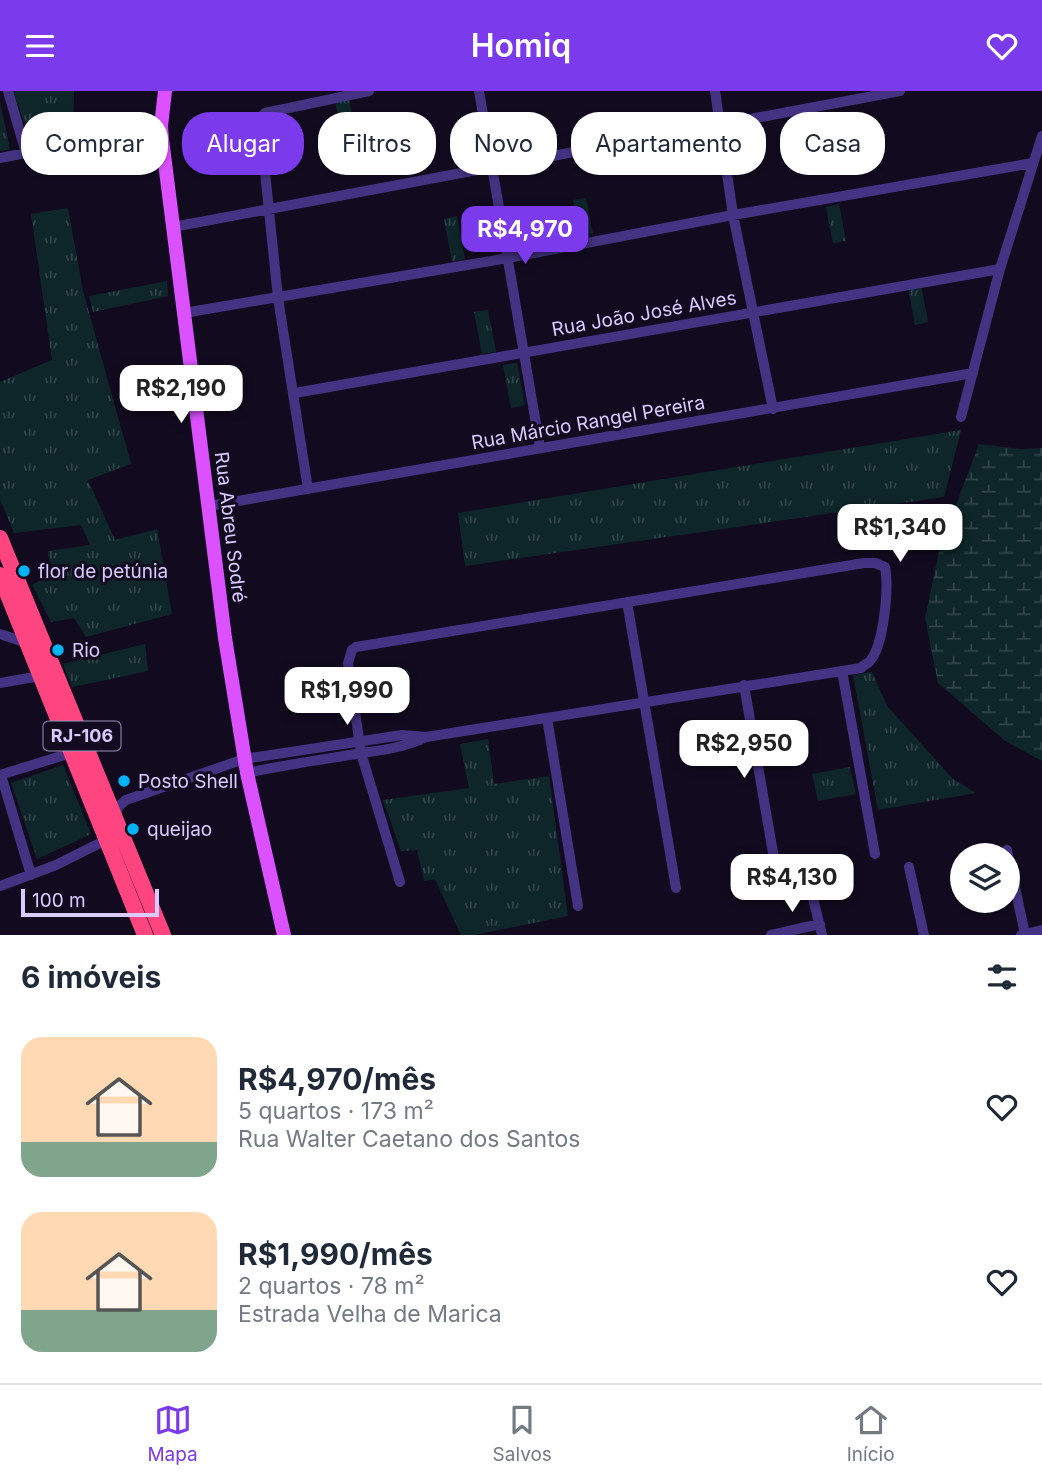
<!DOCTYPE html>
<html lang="pt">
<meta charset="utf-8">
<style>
:root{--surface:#fff;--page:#f2f2f3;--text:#1f2937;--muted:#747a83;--line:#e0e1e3;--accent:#7c3aed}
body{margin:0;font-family:Inter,sans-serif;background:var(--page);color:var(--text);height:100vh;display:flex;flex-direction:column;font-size:26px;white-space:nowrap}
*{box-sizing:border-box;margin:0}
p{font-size:23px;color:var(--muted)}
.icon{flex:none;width:38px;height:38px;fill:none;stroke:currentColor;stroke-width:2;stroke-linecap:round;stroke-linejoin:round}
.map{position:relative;height:844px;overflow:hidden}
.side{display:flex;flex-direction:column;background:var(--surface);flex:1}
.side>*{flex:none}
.top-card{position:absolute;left:21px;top:21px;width:1001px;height:63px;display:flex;gap:14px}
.fabs{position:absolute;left:950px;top:752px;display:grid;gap:14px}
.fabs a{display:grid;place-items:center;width:70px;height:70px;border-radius:50%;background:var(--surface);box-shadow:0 2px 5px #0004;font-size:35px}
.scale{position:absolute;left:21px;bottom:18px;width:138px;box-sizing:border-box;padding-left:7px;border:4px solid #d9caff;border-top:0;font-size:19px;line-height:24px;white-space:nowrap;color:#d9caff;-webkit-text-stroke:5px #120b20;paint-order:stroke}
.price{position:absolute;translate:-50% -60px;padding:0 16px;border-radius:14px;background:#fff;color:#222;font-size:23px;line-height:46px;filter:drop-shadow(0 2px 4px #0008)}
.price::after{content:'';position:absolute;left:50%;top:42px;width:21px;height:16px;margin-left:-10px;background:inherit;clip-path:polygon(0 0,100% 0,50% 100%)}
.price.active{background:var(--accent);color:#fff}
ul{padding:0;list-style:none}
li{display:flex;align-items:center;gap:21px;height:175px;padding:0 21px}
li span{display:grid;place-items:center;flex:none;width:196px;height:140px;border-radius:21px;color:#555}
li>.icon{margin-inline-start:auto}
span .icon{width:84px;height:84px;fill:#fffc;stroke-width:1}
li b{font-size:30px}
h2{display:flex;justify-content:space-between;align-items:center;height:84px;padding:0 21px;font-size:30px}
.pill{padding:0 24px;border-radius:28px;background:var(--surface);box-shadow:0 2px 5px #0004;font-size:24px;line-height:63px}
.pill.active{background:var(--accent);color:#fff}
header{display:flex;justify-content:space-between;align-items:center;height:91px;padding:0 21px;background:var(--accent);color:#fff;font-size:32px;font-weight:600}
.tabs{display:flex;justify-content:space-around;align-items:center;height:98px;border-top:2px solid var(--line);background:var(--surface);font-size:19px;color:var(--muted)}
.tabs a{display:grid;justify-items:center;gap:4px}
.tabs .active{color:var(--accent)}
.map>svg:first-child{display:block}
.grass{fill:url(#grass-tufts)}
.wetland{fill:url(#wetland-marsh)}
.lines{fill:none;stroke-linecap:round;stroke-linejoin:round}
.minor{stroke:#433382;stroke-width:10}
.major{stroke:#db51ff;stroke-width:14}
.highway{stroke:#ff457f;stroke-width:16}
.poi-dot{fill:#00b3f5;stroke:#120b20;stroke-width:2.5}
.labels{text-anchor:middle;stroke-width:6;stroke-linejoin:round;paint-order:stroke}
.shield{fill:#120b20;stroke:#9d91bc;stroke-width:2}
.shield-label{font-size:18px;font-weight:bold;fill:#d9caff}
.street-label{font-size:19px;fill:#d9caff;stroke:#120b20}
.poi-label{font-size:19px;fill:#d9caff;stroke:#120b20;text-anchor:start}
</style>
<header><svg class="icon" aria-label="menu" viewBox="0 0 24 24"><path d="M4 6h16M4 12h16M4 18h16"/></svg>Homiq<svg class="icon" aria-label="heart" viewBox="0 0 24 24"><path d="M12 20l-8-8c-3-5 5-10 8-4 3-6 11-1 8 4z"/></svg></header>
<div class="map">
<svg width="1042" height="844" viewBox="0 0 1042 844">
<defs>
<pattern id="grass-tufts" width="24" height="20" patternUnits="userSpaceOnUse" patternTransform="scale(1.75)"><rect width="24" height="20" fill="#0e262a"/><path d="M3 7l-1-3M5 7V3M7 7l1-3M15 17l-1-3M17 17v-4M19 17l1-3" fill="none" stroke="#30444a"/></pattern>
<pattern id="wetland-marsh" width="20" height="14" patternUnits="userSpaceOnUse" patternTransform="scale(1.75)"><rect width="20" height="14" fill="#0e262a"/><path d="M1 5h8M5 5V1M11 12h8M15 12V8" fill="none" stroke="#30444a"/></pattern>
</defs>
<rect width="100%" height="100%" fill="#120b20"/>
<!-- grass -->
<path class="grass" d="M 13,0 L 74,0 L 73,43 L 31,51 Z
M 349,8 L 357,50 L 343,53 L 335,10 Z
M 0,11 L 10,58 L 0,60 Z
M 586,107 L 593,143 L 580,146 L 573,109 Z
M 839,113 L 846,150 L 833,152 L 826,116 Z
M 68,117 L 83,200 L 131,373 L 88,389 L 115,449 L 157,438 L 172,523 L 86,546 L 74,527 L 51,531 L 32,494 L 51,483 L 48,460 L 90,454 L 81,434 L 14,442 L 0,408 L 0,291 L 52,269 L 31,123 Z
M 457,125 L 465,168 L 452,170 L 444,128 Z
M 167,190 L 168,205 L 93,221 L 89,205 Z
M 921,194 L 928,231 L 915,234 L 908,197 Z
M 488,219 L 496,261 L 482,263 L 474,221 Z
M 517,272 L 525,314 L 511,317 L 503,274 Z
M 181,290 L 183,304 L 122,316 L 118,302 Z
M 961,339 L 944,406 L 465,475 L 458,422 Z
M 145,553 L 148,580 L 72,596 L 63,573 Z
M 872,581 L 887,615 L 953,688 L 976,702 L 878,719 L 853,584 Z
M 488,648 L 494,693 L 549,685 L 568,825 L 474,844 L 461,844 L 435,788 L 424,790 L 417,759 L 401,760 L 383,709 L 469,697 L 460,653 Z
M 63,674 L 91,743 L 37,768 L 11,692 Z
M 850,676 L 856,703 L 818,710 L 812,683 Z"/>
<!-- wetland -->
<path class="wetland" d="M 979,353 L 1021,358 L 1042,357 L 1042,670 L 1004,649 L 938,592 L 925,527 L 940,456 Z"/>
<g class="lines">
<!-- minor -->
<path class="minor" d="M 8,0 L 26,62
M 479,0 L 540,356
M 715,0 L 733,124 L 773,318
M 0,67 L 161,35
M 173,136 L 900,0
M 184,222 L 508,167 L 733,124 L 1033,72
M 295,302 L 1000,178
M 961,326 L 1000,178 L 1042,45
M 308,398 L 278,207 L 260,32 L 261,26 L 265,22 L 369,0
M 209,415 L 973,282
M 627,511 L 676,797
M 0,543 L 27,552
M 842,580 L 875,763
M 0,592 L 40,585
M 744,594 L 776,779
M 547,627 L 578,815
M 247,682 C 283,674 319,669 356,663 C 380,659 404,657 426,646 L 861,577 C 861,576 870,571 870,570 C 884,554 889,496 885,476 L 875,472 L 864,472 L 356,556 L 352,559 L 348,572 L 361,662 L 400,791
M 0,684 L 71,662
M 1,684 L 31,784
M 115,725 L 119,715 L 126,709 L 244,668 L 402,644 L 426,646
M 1007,759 L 1025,843
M 909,776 L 924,844
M 0,795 L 56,774 L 106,749
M 810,795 L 822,844
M 771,844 L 820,833
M 1021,844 L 1042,839"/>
<!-- major -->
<path class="major" d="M 165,0 L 161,35 L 162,48 L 225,547 L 247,682 L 284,844"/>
<!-- highway -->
<path class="highway" d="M 0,447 L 163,844
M 0,484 L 145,844"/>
</g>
<!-- markers -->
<g class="poi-dot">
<circle cx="24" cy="480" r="7"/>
<circle cx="58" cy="559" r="7"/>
<circle cx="124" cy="690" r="7"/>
<circle cx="133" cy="738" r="7"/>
</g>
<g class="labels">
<!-- shield labels -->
<rect class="shield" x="43.5" y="630.5" width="77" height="29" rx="5"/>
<g class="shield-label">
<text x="82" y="651">RJ-106</text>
</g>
<!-- street labels -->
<g class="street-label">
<text transform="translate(644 222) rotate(-10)" y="7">Rua João José Alves</text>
<text transform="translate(588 331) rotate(-10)" y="7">Rua Márcio Rangel Pereira</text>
<text transform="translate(231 436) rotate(83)" y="7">Rua Abreu Sodré</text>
</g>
<!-- poi labels -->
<g class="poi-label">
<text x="38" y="487">flor de petúnia</text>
<text x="72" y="566">Rio</text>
<text x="138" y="697">Posto Shell</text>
<text x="147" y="745">queijao</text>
</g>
</g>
</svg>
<div class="fabs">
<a><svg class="icon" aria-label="layers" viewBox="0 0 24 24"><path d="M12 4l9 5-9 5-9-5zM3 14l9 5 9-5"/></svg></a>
</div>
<div class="scale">100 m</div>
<b class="price active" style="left:525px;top:175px">R$4,970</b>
<b class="price" style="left:181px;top:334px">R$2,190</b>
<b class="price" style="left:900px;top:473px">R$1,340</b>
<b class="price" style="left:347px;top:636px">R$1,990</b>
<b class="price" style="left:744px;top:689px">R$2,950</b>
<b class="price" style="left:792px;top:823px">R$4,130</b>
<div class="top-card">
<a class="pill">Comprar</a>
<a class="pill active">Alugar</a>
<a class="pill">Filtros</a>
<a class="pill">Novo</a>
<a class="pill">Apartamento</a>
<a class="pill">Casa</a>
</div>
</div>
<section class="side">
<h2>6 imóveis<svg class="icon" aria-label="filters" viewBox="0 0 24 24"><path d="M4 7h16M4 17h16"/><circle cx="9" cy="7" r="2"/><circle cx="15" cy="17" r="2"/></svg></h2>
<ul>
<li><span style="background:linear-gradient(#ffd9b3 75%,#7fa58c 0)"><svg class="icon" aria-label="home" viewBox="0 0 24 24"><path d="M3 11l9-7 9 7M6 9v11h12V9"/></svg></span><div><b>R$4,970/mês</b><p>5 quartos · 173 m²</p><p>Rua Walter Caetano dos Santos</p></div><svg class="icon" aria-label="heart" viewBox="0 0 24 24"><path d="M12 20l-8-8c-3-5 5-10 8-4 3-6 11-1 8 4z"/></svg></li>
<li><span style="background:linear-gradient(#ffd9b3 70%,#7fa58c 0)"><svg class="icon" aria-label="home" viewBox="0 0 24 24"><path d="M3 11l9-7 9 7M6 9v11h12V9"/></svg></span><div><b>R$1,990/mês</b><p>2 quartos · 78 m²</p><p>Estrada Velha de Marica</p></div><svg class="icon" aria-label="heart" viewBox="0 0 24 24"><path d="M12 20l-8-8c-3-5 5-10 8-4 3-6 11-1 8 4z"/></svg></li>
</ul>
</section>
<nav class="tabs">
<a class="active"><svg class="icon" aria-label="map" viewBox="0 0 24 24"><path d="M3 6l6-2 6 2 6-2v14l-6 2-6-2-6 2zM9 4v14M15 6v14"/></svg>Mapa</a>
<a><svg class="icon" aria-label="saved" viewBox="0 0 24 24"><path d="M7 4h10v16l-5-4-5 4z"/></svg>Salvos</a>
<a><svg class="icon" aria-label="home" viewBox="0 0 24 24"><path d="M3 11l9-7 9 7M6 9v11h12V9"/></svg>Início</a>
</nav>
